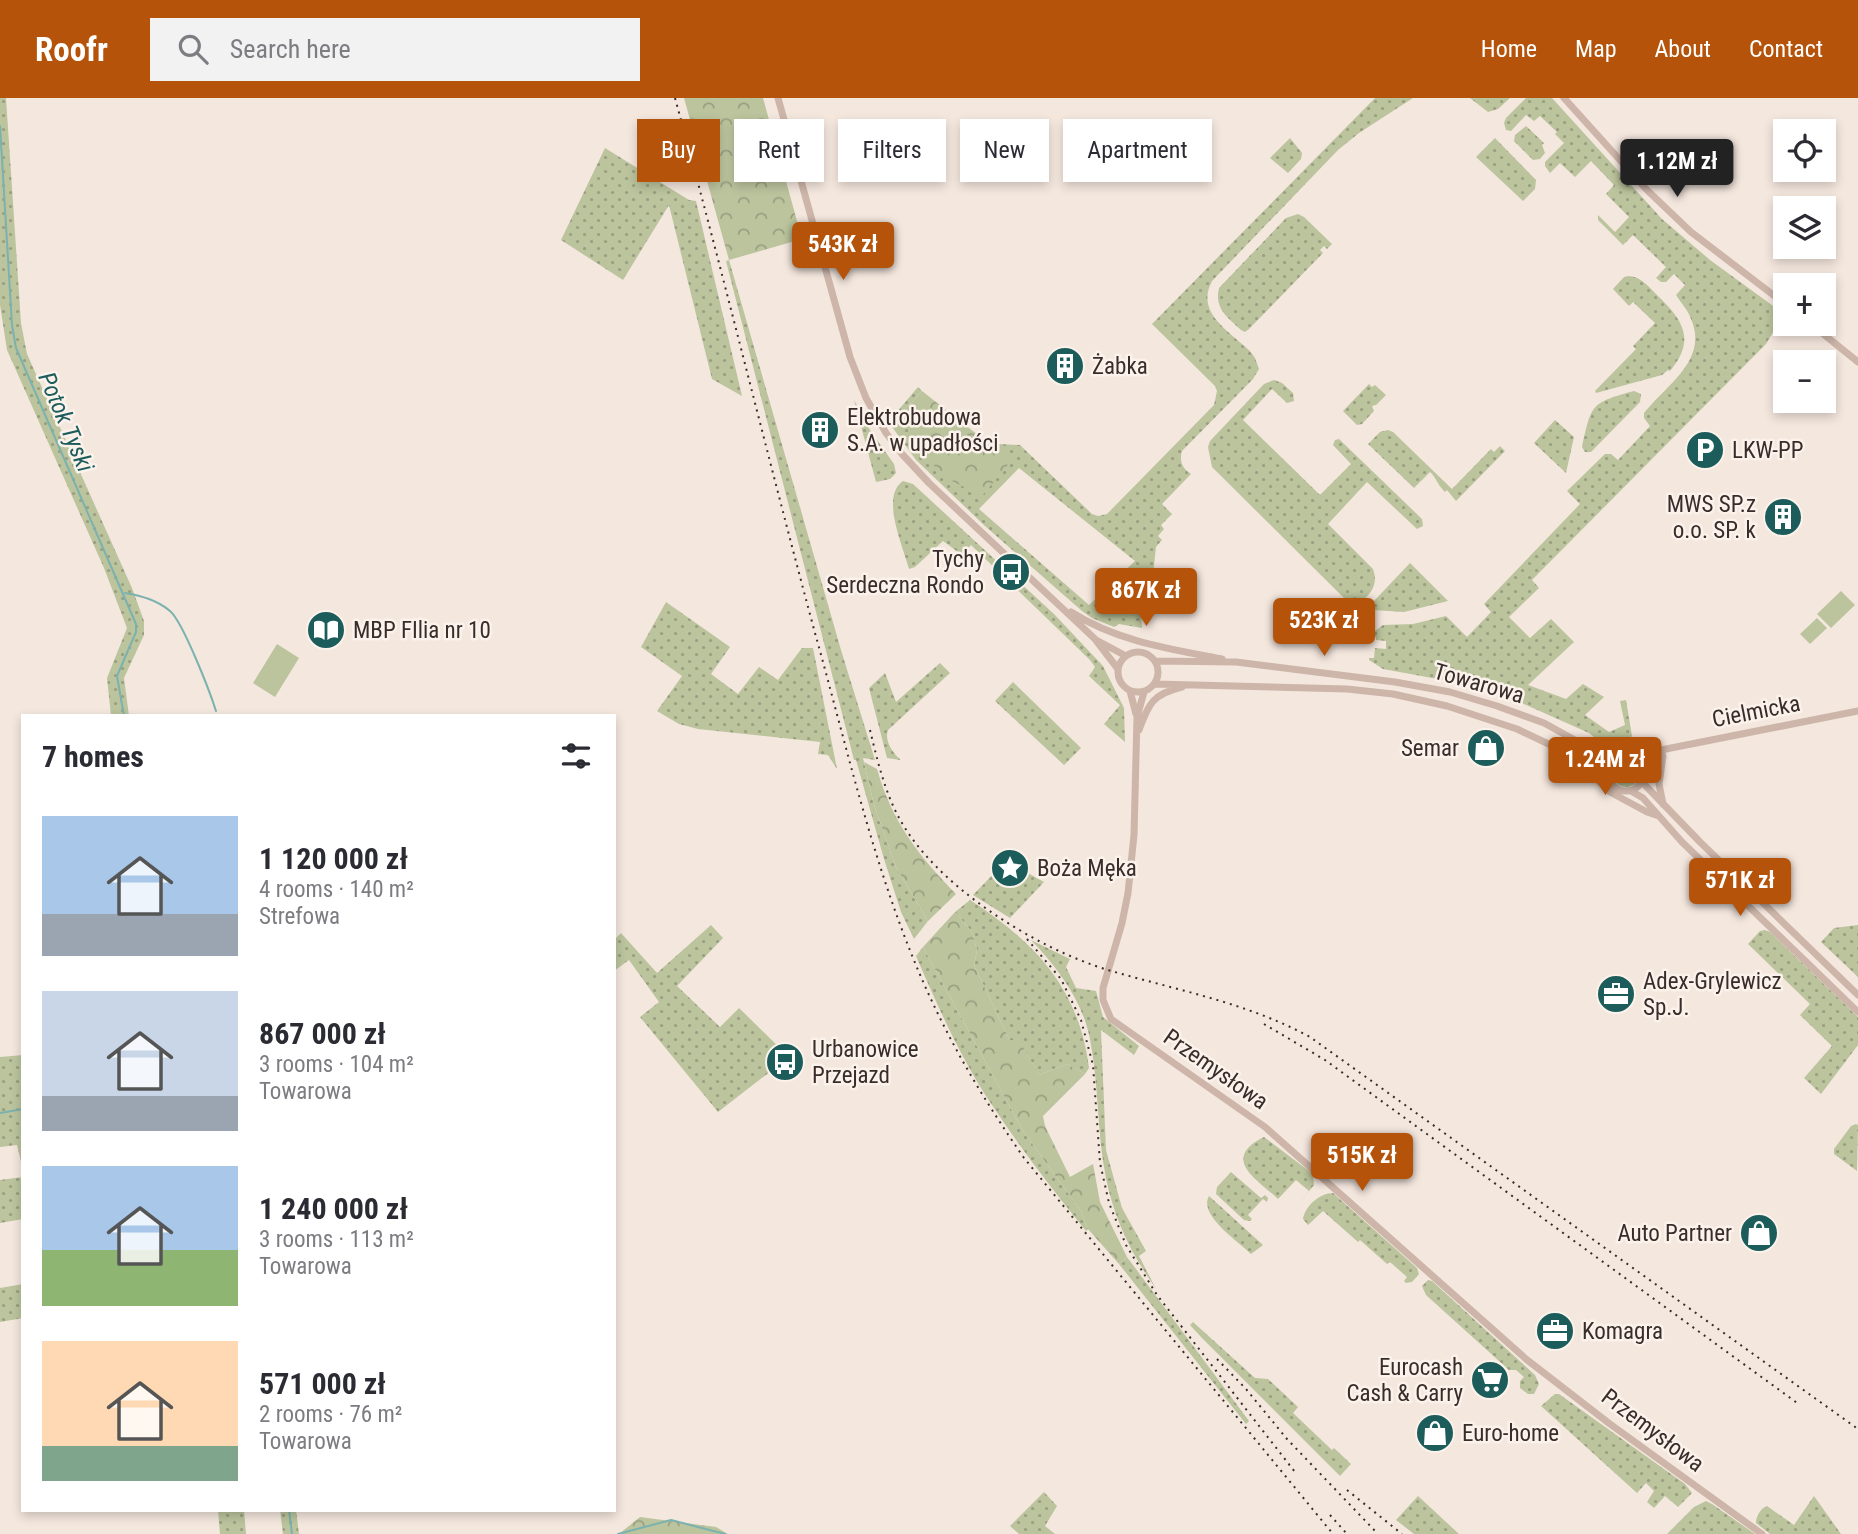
<!DOCTYPE html>
<meta charset="utf-8">
<style>
:root{--surface:#fff;--page:#f2f2f3;--text:#2b2b33;--muted:#7c7c81;--accent:#b45309}
body{margin:0;font-family:"Roboto Condensed",sans-serif;background:var(--page);color:var(--text);height:100vh;display:flex;flex-direction:column;font-size:26px;white-space:nowrap}
*{box-sizing:border-box;margin:0}
p{font-size:23px;color:var(--muted)}
.icon{flex:none;width:38px;height:38px;fill:none;stroke:currentColor;stroke-width:2;stroke-linecap:round;stroke-linejoin:round}
.map{position:relative;flex:1;overflow:hidden}
.sheet{position:absolute;left:21px;top:616px;width:595px;height:798px;display:flex;flex-direction:column;background:var(--surface);border-radius:0px;box-shadow:0 4px 10px #0003}
.sheet>*{flex:none}
.top-card{position:absolute;left:637px;top:21px;width:665px;height:63px;display:flex;gap:14px}
.fabs{position:absolute;left:1773px;top:21px;display:grid;gap:14px}
.fabs a{display:grid;place-items:center;width:63px;height:63px;border-radius:0px;background:var(--surface);box-shadow:0 4px 10px #0003;font-size:35px}
.price{position:absolute;translate:-50% -60px;padding:0 16px;border-radius:7px;background:var(--accent);color:#fff;font-size:23px;line-height:46px;filter:drop-shadow(0 2px 4px #0008)}
.price::after{content:'';position:absolute;left:50%;top:42px;width:21px;height:16px;margin-left:-10px;background:inherit;clip-path:polygon(0 0,100% 0,50% 100%)}
.price.current{background:#222;color:#fff}
ul{padding:0;list-style:none}
li{display:flex;align-items:center;gap:21px;height:175px;padding:0 21px}
li span{display:grid;place-items:center;flex:none;width:196px;height:140px;border-radius:0px;color:#555}
li>.icon{margin-inline-start:auto}
span .icon{width:84px;height:84px;fill:#fffc;stroke-width:1}
li b{font-size:30px}
h2{display:flex;justify-content:space-between;align-items:center;height:84px;padding:0 21px;font-size:30px}
.chip{padding:0 24px;border-radius:0px;background:var(--surface);box-shadow:0 4px 10px #0003;font-size:24px;line-height:63px}
.chip.current{background:var(--accent);color:#fff}
header{display:flex;align-items:center;gap:42px;box-sizing:border-box;height:98px;padding:0 35px;background:var(--accent);color:#fff}
header strong{font-size:33px}
nav{display:flex;gap:38px;margin-inline-start:auto;font-size:24px}
.search{width:490px;height:63px;background:var(--page);display:flex;align-items:center;gap:18px;box-sizing:border-box;padding:0 24px;border-radius:0px;color:var(--muted);font-size:26px}
.map>svg:first-child{display:block}
.grass{fill:url(#grass-dots);fill-rule:evenodd}
.forest{fill:url(#forest-crowns)}
.pitch{fill:#bbc49d}
.lines{fill:none;stroke-linecap:round;stroke-linejoin:round}
.stream{stroke:#7bb2af;stroke-width:2}
.tertiary{stroke:#cdb5a9;stroke-width:7}
.rail{stroke:#392c29;stroke-width:2;stroke-dasharray:2 5;stroke-linecap:butt}
.labels{text-anchor:middle;stroke-width:5;stroke-linejoin:round;paint-order:stroke}
.poi-label{font-size:23px;fill:#392c29;stroke:#fbf2eb;text-anchor:start}
.street-label{font-size:23px;fill:#392c29;stroke:#fbf2eb}
.water-label{font-size:24px;font-style:italic;fill:#1c5d5b;stroke:#fbf2eb}
</style>
<header>
<strong>Roofr</strong>
<div class="search"><svg class="icon" aria-label="search" viewBox="0 0 24 24"><circle cx="10" cy="10" r="6"/><path d="M15 15l6 6"/></svg>Search here</div>
<nav><a>Home</a><a>Map</a><a>About</a><a>Contact</a></nav>
</header>
<div class="map">
<svg width="1858" height="1436" viewBox="0 0 1858 1436">
<defs>
<pattern id="grass-dots" width="8" height="8" patternUnits="userSpaceOnUse" patternTransform="scale(1.75)"><rect width="8" height="8" fill="#bbc49d"/><path d="M2 2h.1M6 6h.1" fill="none" stroke="#999f80" stroke-width="1.8" stroke-linecap="round"/></pattern>
<pattern id="forest-crowns" width="20" height="18" patternUnits="userSpaceOnUse" patternTransform="scale(1.75)"><rect width="20" height="18" fill="#bbc49d"/><path d="M2 6a3 3 0 1 1 6 0M12 15a3 3 0 1 1 6 0" fill="none" stroke="#999f80"/></pattern>
</defs>
<rect width="100%" height="100%" fill="#f4e7de"/>
<!-- grass -->
<path class="grass" d="M 0,0 L 6,0 L 21,225 L 27,256 L 132,490 L 144,523 L 144,537 L 124,580 L 129,618 L 111,618 L 107,580 L 127,530 L 104,470 L 7,252 L 0,207 Z
M 1375,0 L 1413,0 L 1359,35 L 1338,52 L 1212,183 C 1195,215 1229,233 1250,253 L 1255,260 L 1259,271 L 1253,281 L 1182,353 C 1179,363 1182,370 1191,376 L 1162,406 L 1172,416 L 1161,427 L 1164,431 L 1158,438 L 1162,442 L 1156,449 L 1149,514 L 1141,515 L 1142,530 L 1119,526 L 1114,529 L 1092,520 L 1082,513 L 985,428 L 916,362 L 890,326 L 890,322 L 918,289 L 922,293 L 899,318 L 995,350 L 998,346 L 1020,347 L 1092,416 L 1098,418 L 1107,416 L 1214,307 L 1217,293 L 1215,288 L 1152,226 ZM 1019,370 L 1135,463 L 1089,507 L 979,411 Z
M 1470,0 L 1510,0 L 1498,11 L 1488,14 Z
M 1526,0 L 1552,0 L 1662,121 L 1710,162 L 1784,216 L 1766,246 L 1532,482 L 1539,490 L 1509,519 L 1530,540 L 1551,521 L 1574,544 L 1528,587 L 1566,601 L 1583,586 L 1604,599 L 1585,617 L 1609,634 L 1625,627 L 1620,603 L 1626,602 L 1632,638 L 1624,649 L 1606,649 L 1589,635 L 1517,603 L 1465,586 L 1383,571 L 1369,562 L 1369,560 L 1374,560 L 1375,550 L 1386,551 L 1386,543 L 1376,542 L 1376,539 L 1372,539 L 1375,533 L 1383,527 L 1413,526 L 1446,518 L 1467,539 L 1491,514 L 1484,506 L 1580,406 L 1567,393 L 1605,356 L 1611,356 L 1618,362 L 1650,328 L 1644,320 L 1644,315 C 1666,287 1709,262 1691,221 C 1688,212 1681,205 1676,197 L 1685,187 L 1674,176 L 1666,184 L 1661,184 L 1656,180 L 1666,169 L 1633,137 L 1623,147 L 1598,122 L 1598,117 L 1615,134 L 1629,119 L 1606,96 L 1614,87 L 1591,63 L 1575,79 L 1560,65 L 1550,75 L 1545,68 L 1545,64 L 1564,45 L 1555,36 L 1557,34 L 1540,18 L 1534,23 L 1526,17 L 1511,33 L 1506,32 L 1504,25 L 1506,20 Z
M 1526,28 L 1544,45 L 1542,47 L 1545,55 L 1540,61 L 1533,62 L 1514,43 L 1515,37 Z
M 1290,40 L 1302,55 L 1301,61 L 1288,75 L 1270,60 Z
M 1495,40 L 1536,82 L 1535,91 L 1523,103 L 1476,59 Z
M 605,50 L 689,102 L 696,103 L 742,298 L 712,281 L 669,107 L 623,182 L 561,142 Z
M 1298,116 L 1304,119 L 1332,146 L 1327,151 L 1324,148 L 1320,152 L 1323,155 L 1249,231 L 1245,234 L 1241,232 C 1227,219 1214,210 1219,190 L 1286,120 Z
M 729,162 L 841,552 L 875,662 L 863,660 L 874,707 L 896,769 L 928,823 L 914,841 L 901,814 L 884,761 L 856,662 L 854,662 L 726,163 Z
M 1629,178 C 1641,179 1648,188 1656,196 C 1682,221 1697,241 1670,273 L 1668,272 L 1662,277 L 1596,295 L 1595,293 L 1636,251 L 1633,248 L 1655,225 L 1633,204 L 1629,208 L 1613,191 L 1624,179 Z
M 1274,282 L 1282,285 L 1293,295 L 1294,303 L 1287,305 L 1272,291 L 1243,322 L 1320,397 L 1351,366 L 1333,347 L 1335,342 L 1339,341 L 1422,421 L 1423,428 L 1417,431 L 1367,384 L 1328,426 L 1373,471 C 1379,488 1370,497 1357,507 L 1347,503 L 1212,369 L 1208,349 L 1210,343 L 1264,286 Z
M 1369,286 L 1372,289 L 1375,287 L 1386,297 L 1376,307 L 1372,308 L 1374,313 L 1362,326 L 1357,327 L 1343,313 Z
M 1634,293 L 1641,296 L 1640,304 L 1591,354 L 1585,354 L 1582,349 C 1592,305 1591,305 1634,293 Z
M 854,302 L 870,332 L 894,366 L 896,375 L 890,381 L 876,384 Z
M 1555,322 L 1574,339 L 1566,375 L 1534,345 Z
M 1388,332 L 1393,334 L 1452,391 L 1491,351 L 1494,354 L 1500,348 L 1505,353 L 1456,403 L 1447,392 L 1445,394 C 1437,386 1436,379 1430,374 L 1414,390 L 1368,346 L 1380,334 Z
M 903,383 L 913,386 L 1054,516 L 1103,568 L 1124,610 L 1125,644 L 1104,626 L 1120,607 L 1089,578 L 1095,569 L 1090,562 L 971,447 L 962,457 L 943,443 L 915,469 L 909,471 C 903,448 880,398 903,383 Z
M 1410,465 L 1448,503 L 1404,514 L 1373,512 L 1371,508 L 1373,504 Z
M 666,504 L 730,549 L 711,576 L 738,596 L 759,569 L 778,582 L 802,550 L 813,550 L 837,671 L 828,657 L 818,656 L 820,644 L 698,631 L 679,626 L 657,613 L 682,578 L 641,549 Z
M 940,565 L 950,575 L 888,632 C 884,643 893,655 901,662 L 887,660 L 869,590 L 885,575 L 896,604 Z
M 1013,584 L 1081,650 L 1064,667 L 995,603 Z
M1613 676a13 13 0 1 1 26 0a13 13 0 1 1-26 0Z
M 1006,763 L 1044,784 L 1010,820 L 973,797 Z
M 970,802 C 1035,844 1079,890 1089,970 L 1085,976 L 1067,966 L 1039,977 L 1018,941 L 1010,943 L 974,867 L 977,852 L 972,834 L 955,814 Z
M 711,827 L 723,840 L 677,888 L 720,929 L 739,910 L 789,959 L 718,1014 L 640,919 L 659,904 L 629,862 L 614,873 L 614,842 L 621,835 L 657,875 Z
M 1858,827 L 1858,879 L 1821,844 L 1834,830 Z
M 1765,832 L 1770,834 L 1858,919 L 1858,947 L 1821,996 L 1804,980 L 1832,948 L 1800,917 L 1810,906 L 1748,846 L 1760,833 Z
M 1031,842 L 1070,861 L 1066,869 L 1076,890 L 1096,893 L 1103,919 L 1139,948 L 1134,957 L 1101,932 L 1106,1052 L 1122,1110 L 1146,1153 L 1139,1158 L 1156,1191 C 1132,1157 1114,1121 1106,1080 C 1097,1036 1099,991 1091,947 C 1085,906 1059,871 1031,842 Z
M 923,849 L 1023,1033 L 1081,1113 L 1088,1131 L 1086,1133 C 1053,1092 1021,1051 992,1007 C 961,961 938,909 916,858 Z
M 23,957 L 23,1072 L 17,1047 L 0,1049 L 0,959 Z
M 1856,1026 L 1858,1027 L 1857,1073 L 1834,1056 L 1834,1051 L 1851,1028 Z
M 1264,1039 L 1313,1076 L 1314,1087 L 1298,1107 L 1309,1093 L 1296,1082 L 1278,1101 C 1257,1081 1220,1061 1264,1039 Z
M 1231,1074 L 1261,1100 L 1265,1097 L 1268,1100 L 1267,1104 L 1263,1101 L 1248,1117 L 1252,1121 L 1250,1123 L 1244,1122 L 1216,1096 L 1217,1089 Z
M 23,1079 L 23,1121 L 0,1125 L 0,1082 Z
M 1333,1095 L 1417,1170 L 1419,1176 L 1412,1184 L 1406,1185 L 1404,1183 L 1407,1179 L 1390,1164 L 1387,1166 L 1360,1142 L 1358,1144 L 1323,1113 L 1308,1127 L 1303,1121 C 1305,1108 1320,1095 1333,1095 Z
M 1209,1098 L 1263,1147 L 1251,1156 C 1238,1143 1198,1117 1209,1098 Z
M 1127,1159 L 1249,1323 L 1246,1326 L 1119,1166 Z
M 1428,1182 L 1432,1183 L 1535,1277 L 1539,1286 L 1534,1296 L 1528,1296 L 1520,1290 L 1520,1283 L 1524,1279 L 1516,1272 L 1509,1272 L 1426,1197 L 1422,1188 Z
M 23,1186 L 23,1220 L 0,1224 L 0,1190 Z
M 1193,1224 L 1255,1280 L 1268,1281 L 1298,1309 L 1293,1315 L 1332,1352 L 1334,1350 L 1351,1366 L 1340,1378 L 1201,1239 L 1190,1227 Z
M 1555,1296 L 1559,1296 L 1685,1386 L 1692,1395 L 1678,1409 L 1665,1398 L 1654,1410 L 1647,1404 L 1654,1393 L 1646,1385 L 1637,1395 L 1541,1308 Z
M 1044,1394 L 1057,1408 L 1045,1428 L 1055,1436 L 1019,1436 L 1010,1428 Z
M 1418,1398 L 1459,1436 L 1414,1436 L 1396,1422 Z
M 1814,1398 L 1841,1436 L 1770,1436 L 1756,1425 C 1756,1418 1761,1410 1767,1408 L 1794,1427 Z
M 1706,1403 L 1712,1406 L 1755,1436 L 1667,1436 L 1694,1409 Z
M 218,1412 L 244,1412 L 246,1436 L 220,1436 Z
M 280,1412 L 296,1412 L 299,1436 L 283,1436 Z"/>
<!-- forest -->
<path class="forest" d="M 684,0 L 763,0 L 802,141 L 729,162 Z
M 922,293 L 1011,363 L 982,398 L 950,382 L 931,365 L 899,318 Z
M 864,664 L 877,671 C 892,724 918,757 956,796 L 928,823 L 896,769 L 874,707 Z
M 955,814 L 972,834 L 977,852 L 974,867 L 1010,943 L 1018,940 L 1039,977 L 1067,966 L 1085,976 L 1043,1018 L 1045,1028 L 1070,1079 L 1093,1066 L 1100,1104 L 1127,1159 L 1119,1166 L 1088,1131 L 1081,1113 L 1023,1033 L 923,849 Z
M 640,1419 L 716,1429 L 728,1436 L 619,1436 Z"/>
<!-- pitch -->
<path class="pitch" d="M 1841,493 L 1855,507 L 1831,530 L 1817,516 Z
M 1817,520 L 1827,530 L 1810,546 L 1800,536 Z
M 277,546 L 299,560 L 275,599 L 253,585 Z"/>
<g class="lines">
<!-- stream -->
<path class="stream" d="M 0,28 L 12,227 L 16,250 L 136,526 L 136,534 L 117,578 L 124,618
M 125,495 C 142,498 157,502 170,513 C 183,524 210,594 216,613
M 0,1015 L 23,1011
M 289,1412 L 292,1436
M 618,1436 L 671,1422 L 725,1436"/>
<!-- tertiary -->
<path class="tertiary" d="M 778,0 L 850,259 L 866,300 L 886,335 L 902,356 L 929,385 L 1095,541 L 1118,571
M 1564,0 L 1647,92 L 1691,134 L 1785,206
M 1811,226 L 1858,264
M 1071,514 C 1116,543 1170,551 1222,561
M 1098,543 L 1126,558
M1118 574a20 20 0 1 1 40 0a20 20 0 1 1-40 0Z
M 1156,563 L 1236,564 L 1395,584 L 1450,594 L 1497,608 L 1544,625 L 1593,652 L 1616,661
M 1155,586 L 1347,591 L 1393,596 L 1447,608 L 1517,631 L 1574,658 L 1610,694 L 1647,714 L 1659,718
M 1130,593 L 1136,616
M 1144,594 L 1137,619 L 1134,737 L 1128,795 L 1122,825 L 1103,890 L 1103,902 L 1111,921 L 1265,1029 L 1526,1261 L 1610,1326 L 1762,1436
M 1139,632 C 1149,605 1153,596 1182,589
M 1661,652 L 1663,658 L 1659,686 L 1663,706
M1608 675a18 18 0 1 1 36 0a18 18 0 1 1-36 0Z
M 1574,658 L 1584,659 L 1609,672
M 1635,660 L 1652,651 L 1661,652 L 1858,613
M 1642,666 L 1661,652
M 1642,684 L 1700,744 L 1858,897
M 1631,693 L 1643,700 L 1682,744 L 1858,914"/>
<!-- rail -->
<path class="rail" d="M 675,0 C 724,178 767,357 815,535 C 851,664 880,799 940,920 C 964,969 993,1015 1024,1060 L 1333,1436
M 870,632 C 877,661 884,691 898,718 C 934,787 1035,850 1108,872 C 1176,892 1248,905 1310,939 L 1858,1331
M 1027,841 L 1061,881 L 1081,922 L 1093,967 L 1100,1065 L 1109,1105 L 1126,1147 L 1157,1197 L 1295,1374
M 1264,926 L 1325,962 L 1800,1307
M 1217,1261 L 1246,1291 L 1287,1341 L 1378,1436
M 1347,1392 L 1402,1436
M 1330,1417 L 1347,1436"/>
</g>
<!-- icons -->
<defs>
<symbol id="building-disc" viewBox="-11 -11 22 22"><circle r="9.5" fill="#1c5d5b" stroke="#fbf2eb"/><path d="M-4-6H4V6H1V3H-1V6H-4ZM-2.5-4.3h1.7v1.8h-1.7ZM.8-4.3h1.7v1.8H.8ZM-2.5-1h1.7V.8h-1.7ZM.8-1h1.7V.8H.8Z" fill="#fff"/></symbol>
<symbol id="parking-disc" viewBox="-11 -11 22 22"><circle r="9.5" fill="#1c5d5b" stroke="#fbf2eb"/><path d="M-3.5-5.5H1a3.5 3.5 0 0 1 0 7H-1V5.5H-3.5ZM-1-3.4V-.6H.8a1.4 1.4 0 0 0 0-2.8Z" fill="#fff"/></symbol>
<symbol id="bus-disc" viewBox="-11 -11 22 22"><circle r="9.5" fill="#1c5d5b" stroke="#fbf2eb"/><path d="M-5-6H5V4H4V6H2V4H-2V6H-4V4H-5ZM-3.5-4V0h7V-4ZM-3.5 1.2v1.5H-2V1.2ZM2 1.2v1.5H3.5V1.2Z" fill="#fff"/></symbol>
<symbol id="library-disc" viewBox="-11 -11 22 22"><circle r="9.5" fill="#1c5d5b" stroke="#fbf2eb"/><path d="M-6-4Q-3-5.5-.7-3.5V5Q-3 3-6 4ZM6-4Q3-5.5 .7-3.5V5Q3 3 6 4Z" fill="#fff"/></symbol>
<symbol id="shop-disc" viewBox="-11 -11 22 22"><circle r="9.5" fill="#1c5d5b" stroke="#fbf2eb"/><path d="M-5-2.5h2.3a2.7 3.5 0 0 1 5.4 0H5L5.5 6h-11ZM-1.5-2.5h3a1.5 2.3 0 0 0-3 0Z" fill="#fff"/></symbol>
<symbol id="sight-disc" viewBox="-11 -11 22 22"><circle r="9.5" fill="#1c5d5b" stroke="#fbf2eb"/><path d="M0-6L1.8-2.2L6-1.7L2.9 1.2L3.7 5.4L0 3.3L-3.7 5.4L-2.9 1.2L-6-1.7L-1.8-2.2Z" fill="#fff"/></symbol>
<symbol id="office-disc" viewBox="-11 -11 22 22"><circle r="9.5" fill="#1c5d5b" stroke="#fbf2eb"/><path d="M-6-3h4V-5.5h4V-3h4V5H-6ZM-1-4.5V-3h2v-1.5ZM-6 0V1H6V0Z" fill="#fff"/></symbol>
<symbol id="supermarket-disc" viewBox="-11 -11 22 22"><circle r="9.5" fill="#1c5d5b" stroke="#fbf2eb"/><path d="M-6-5.5h2.5l.6 2H6L4.5 2H-2.5L-4.4-4H-6ZM-1.5 3.2a1.3 1.3 0 1 0 .1 0ZM3 3.2a1.3 1.3 0 1 0 .1 0Z" fill="#fff"/></symbol>
</defs>
<g fill-rule="evenodd">
<use href="#building-disc" x="1043" y="246" width="44" height="44"/>
<use href="#building-disc" x="798" y="310" width="44" height="44"/>
<use href="#parking-disc" x="1683" y="330" width="44" height="44"/>
<use href="#building-disc" x="1761" y="397" width="44" height="44"/>
<use href="#bus-disc" x="989" y="452" width="44" height="44"/>
<use href="#library-disc" x="304" y="510" width="44" height="44"/>
<use href="#shop-disc" x="1464" y="628" width="44" height="44"/>
<use href="#sight-disc" x="988" y="748" width="44" height="44"/>
<use href="#office-disc" x="1594" y="874" width="44" height="44"/>
<use href="#bus-disc" x="763" y="942" width="44" height="44"/>
<use href="#shop-disc" x="1737" y="1113" width="44" height="44"/>
<use href="#office-disc" x="1533" y="1211" width="44" height="44"/>
<use href="#supermarket-disc" x="1468" y="1260" width="44" height="44"/>
<use href="#shop-disc" x="1413" y="1313" width="44" height="44"/>
</g>
<g class="labels">
<!-- poi labels -->
<g class="poi-label">
<text x="1092" y="276">Żabka</text>
<text x="847" y="327">Elektrobudowa<tspan x="847" dy="26">S.A. w upadłości</tspan></text>
<text x="1732" y="360">LKW-PP</text>
<text x="1756" y="414" text-anchor="end">MWS SP.z<tspan x="1756" dy="26">o.o. SP. k</tspan></text>
<text x="984" y="469" text-anchor="end">Tychy<tspan x="984" dy="26">Serdeczna Rondo</tspan></text>
<text x="353" y="540">MBP FIlia nr 10</text>
<text x="1459" y="658" text-anchor="end">Semar</text>
<text x="1037" y="778">Boża Męka</text>
<text x="1643" y="891">Adex-Grylewicz<tspan x="1643" dy="26">Sp.J.</tspan></text>
<text x="812" y="959">Urbanowice<tspan x="812" dy="26">Przejazd</tspan></text>
<text x="1732" y="1143" text-anchor="end">Auto Partner</text>
<text x="1582" y="1241">Komagra</text>
<text x="1463" y="1277" text-anchor="end">Eurocash<tspan x="1463" dy="26">Cash &amp; Carry</tspan></text>
<text x="1462" y="1343">Euro-home</text>
</g>
<!-- street labels -->
<g class="street-label">
<text transform="translate(1479 585) rotate(16)" y="8">Towarowa</text>
<text transform="translate(1756 613) rotate(-11)" y="8">Cielmicka</text>
<text transform="translate(1216 971) rotate(35)" y="8">Przemysłowa</text>
<text transform="translate(1653 1332) rotate(37)" y="8">Przemysłowa</text>
</g>
<!-- water labels -->
<g class="water-label">
<text transform="translate(66 324) rotate(67)" y="8">Potok Tyski</text>
</g>
</g>
</svg>
<div class="fabs">
<a><svg class="icon" aria-label="locate" viewBox="0 0 24 24"><circle cx="12" cy="12" r="6"/><path d="M12 2v4M12 18v4M2 12h4M18 12h4"/></svg></a>
<a><svg class="icon" aria-label="layers" viewBox="0 0 24 24"><path d="M12 4l9 5-9 5-9-5zM3 14l9 5 9-5"/></svg></a>
<a>+</a>
<a>−</a>
</div>
<b class="price current" style="left:1677px;top:101px">1.12M zł</b>
<b class="price" style="left:843px;top:184px">543K zł</b>
<b class="price" style="left:1146px;top:530px">867K zł</b>
<b class="price" style="left:1324px;top:560px">523K zł</b>
<b class="price" style="left:1605px;top:699px">1.24M zł</b>
<b class="price" style="left:1740px;top:820px">571K zł</b>
<b class="price" style="left:1362px;top:1095px">515K zł</b>
<div class="top-card">
<a class="chip current">Buy</a>
<a class="chip">Rent</a>
<a class="chip">Filters</a>
<a class="chip">New</a>
<a class="chip">Apartment</a>
</div>
<section class="sheet">
<h2>7 homes<svg class="icon" aria-label="filters" viewBox="0 0 24 24"><path d="M4 7h16M4 17h16"/><circle cx="9" cy="7" r="2"/><circle cx="15" cy="17" r="2"/></svg></h2>
<ul>
<li><span style="background:linear-gradient(#a9c7e8 70%,#9aa5b1 0)"><svg class="icon" aria-label="home" viewBox="0 0 24 24"><path d="M3 11l9-7 9 7M6 9v11h12V9"/></svg></span><div><b>1 120 000 zł</b><p>4 rooms · 140 m²</p><p>Strefowa</p></div></li>
<li><span style="background:linear-gradient(#c9d6e8 75%,#9aa5b1 0)"><svg class="icon" aria-label="home" viewBox="0 0 24 24"><path d="M3 11l9-7 9 7M6 9v11h12V9"/></svg></span><div><b>867 000 zł</b><p>3 rooms · 104 m²</p><p>Towarowa</p></div></li>
<li><span style="background:linear-gradient(#a9c7e8 60%,#8fb573 0)"><svg class="icon" aria-label="home" viewBox="0 0 24 24"><path d="M3 11l9-7 9 7M6 9v11h12V9"/></svg></span><div><b>1 240 000 zł</b><p>3 rooms · 113 m²</p><p>Towarowa</p></div></li>
<li><span style="background:linear-gradient(#ffd9b3 75%,#7fa58c 0)"><svg class="icon" aria-label="home" viewBox="0 0 24 24"><path d="M3 11l9-7 9 7M6 9v11h12V9"/></svg></span><div><b>571 000 zł</b><p>2 rooms · 76 m²</p><p>Towarowa</p></div></li>
</ul>
</section>
</div>
